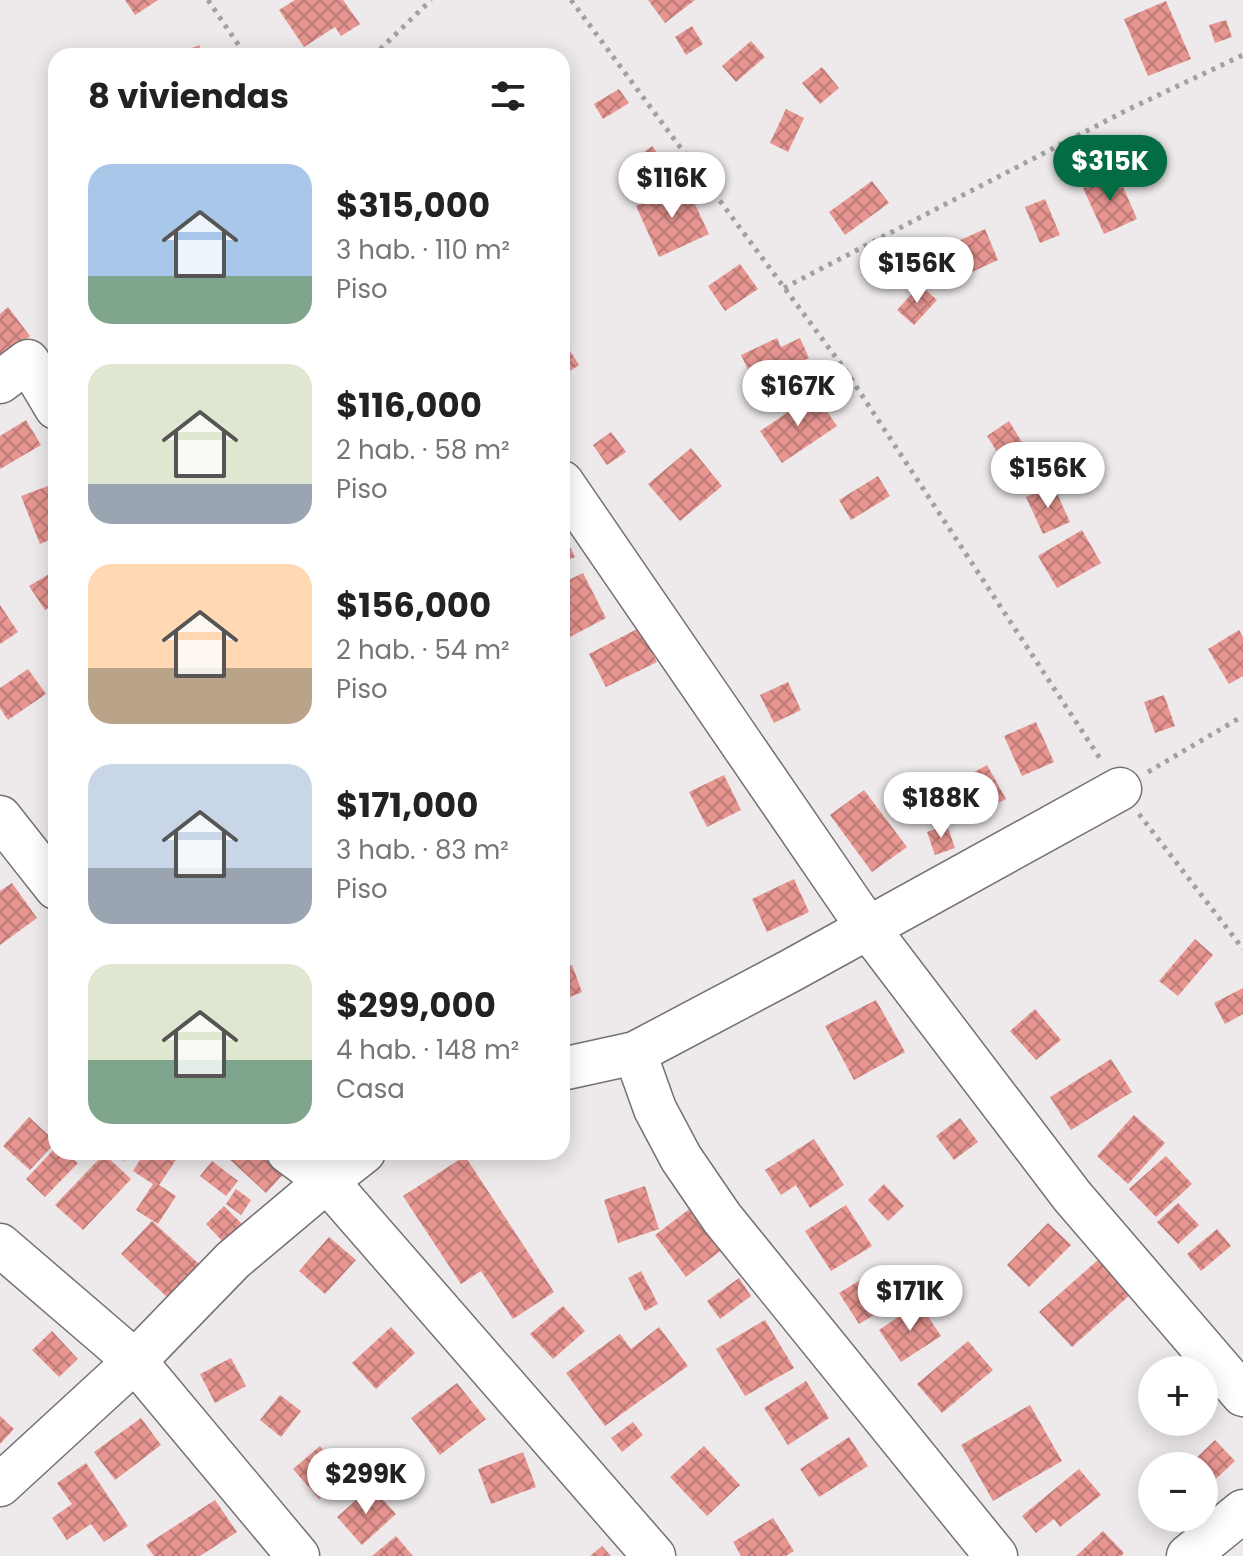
<!DOCTYPE html>
<html lang="es">
<meta charset="utf-8">
<style>
:root{--surface:#fff;--page:#f6f6f6;--text:#222;--muted:#767676;--accent:#046c43}
body{margin:0;font-family:Poppins,sans-serif;background:var(--page);color:var(--text);height:100vh;display:flex;flex-direction:column;font-size:30px;white-space:nowrap}
*{box-sizing:border-box;margin:0}
p{font-size:26px;color:var(--muted)}
.icon{flex:none;width:44px;height:44px;fill:none;stroke:currentColor;stroke-width:2;stroke-linecap:round;stroke-linejoin:round}
.map{position:relative;flex:1;overflow:hidden}
.side{position:absolute;left:48px;top:48px;width:522px;height:1112px;display:flex;flex-direction:column;background:var(--surface);border-radius:24px;box-shadow:0 4px 20px #0003}
.side>*{flex:none}
.buttons{position:absolute;left:1138px;top:1356px;display:grid;gap:16px}
.buttons a{display:grid;place-items:center;width:80px;height:80px;border-radius:50%;background:var(--surface);box-shadow:0 4px 20px #0003;font-size:40px}
.price{position:absolute;translate:-50% -68px;padding:0 18px;border-radius:28px;background:#fff;color:#222;font-size:26px;line-height:52px;filter:drop-shadow(0 2px 4px #0008)}
.price::after{content:'';position:absolute;left:50%;top:48px;width:24px;height:18px;margin-left:-12px;background:inherit;clip-path:polygon(0 0,100% 0,50% 100%)}
.price.on{background:var(--accent);color:#fff}
ul{padding:0;list-style:none}
li{display:flex;align-items:center;gap:24px;height:200px;padding:0 40px}
li span{display:grid;place-items:center;flex:none;width:224px;height:160px;border-radius:24px;color:#555}
li>.icon{margin-inline-start:auto}
span .icon{width:96px;height:96px;fill:#fffc;stroke-width:1}
li b{font-size:34px}
h2{display:flex;justify-content:space-between;align-items:center;height:96px;padding:0 40px;font-size:34px}
.map>svg:first-child{display:block}
.building{fill:url(#building-cross-hatch)}
.lines{fill:none;stroke-linecap:round;stroke-linejoin:round}
.minor-casing{stroke:#757173;stroke-width:45}
.path{stroke:#a3a0a1;stroke-width:5;stroke-dasharray:4 6;stroke-linecap:butt}
.minor{stroke:#fff;stroke-width:42}
</style>
<div class="map">
<svg width="1243" height="1556" viewBox="0 0 1243 1556">
<defs>
<pattern id="building-cross-hatch" width="8" height="8" patternUnits="userSpaceOnUse" patternTransform="scale(2)"><rect width="8" height="8" fill="#e79590"/><path d="M0 0l8 8M0 8l8-8" fill="none" stroke="#bd7b77"/></pattern>
</defs>
<rect width="100%" height="100%" fill="#eeeaeb"/>
<!-- building -->
<path class="building" d="M 125,0 L 158,0 L 135,15 Z
M 295,0 L 343,0 L 360,24 L 341,36 L 335,27 L 304,47 L 279,10 Z
M 648,0 L 695,0 L 665,23 Z
M 1166,1 L 1191,59 L 1148,76 L 1124,19 Z
M 1226,20 L 1232,37 L 1215,43 L 1209,25 Z
M 692,26 L 703,44 L 686,55 L 675,37 Z
M 751,41 L 765,57 L 736,82 L 722,66 Z
M 199,45 L 204,56 L 174,56 Z
M 822,67 L 839,88 L 820,104 L 802,83 Z
M 619,89 L 629,103 L 603,119 L 594,104 Z
M 786,109 L 804,118 L 788,152 L 770,143 Z
M 652,146 L 662,159 L 634,182 L 623,169 Z
M 1117,173 L 1137,219 L 1104,234 L 1083,188 Z
M 872,181 L 889,203 L 845,235 L 829,212 Z
M 685,183 L 709,234 L 659,257 L 636,206 Z
M 1045,199 L 1060,235 L 1040,243 L 1025,207 Z
M 985,229 L 998,260 L 963,276 L 949,245 Z
M 740,264 L 758,289 L 725,311 L 708,286 Z
M 920,285 L 937,300 L 914,325 L 897,310 Z
M 8,307 L 30,336 L 0,359 L 0,314 Z
M 562,338 L 579,365 L 562,376 Z
M 777,338 L 781,347 L 800,338 L 809,358 L 755,384 L 741,355 Z
M 815,394 L 837,426 L 782,463 L 760,431 Z
M 26,420 L 41,445 L 0,469 L 0,436 Z
M 1009,421 L 1031,457 L 1009,471 L 987,436 Z
M 611,432 L 626,452 L 607,465 L 593,445 Z
M 691,448 L 722,486 L 680,521 L 648,484 Z
M 878,476 L 890,496 L 851,520 L 839,500 Z
M 56,483 L 56,537 L 40,544 L 21,496 Z
M 1053,485 L 1070,522 L 1043,534 L 1026,497 Z
M 562,530 L 575,557 L 562,563 Z
M 1082,530 L 1101,563 L 1057,588 L 1038,556 Z
M 56,570 L 56,603 L 45,610 L 29,586 Z
M 583,573 L 606,618 L 562,641 L 562,583 Z
M 0,605 L 18,632 L 0,644 Z
M 639,628 L 657,662 L 606,687 L 589,654 Z
M 1239,630 L 1243,637 L 1243,676 L 1229,684 L 1208,649 Z
M 28,669 L 46,694 L 8,720 L 0,708 L 0,688 Z
M 788,682 L 801,710 L 774,723 L 760,695 Z
M 1164,695 L 1175,726 L 1155,733 L 1144,702 Z
M 1036,722 L 1054,762 L 1022,776 L 1004,736 Z
M 987,765 L 1006,799 L 988,808 L 969,775 Z
M 724,775 L 741,810 L 707,827 L 689,792 Z
M 864,790 L 907,847 L 872,872 L 830,815 Z
M 947,825 L 955,848 L 935,855 L 927,832 Z
M 794,879 L 809,912 L 767,932 L 752,899 Z
M 12,883 L 37,918 L 0,945 L 0,891 Z
M 1195,939 L 1213,955 L 1178,996 L 1159,981 Z
M 572,965 L 582,992 L 565,999 L 562,990 L 562,968 Z
M 1243,988 L 1243,1014 L 1225,1024 L 1214,1003 Z
M 876,1000 L 905,1052 L 854,1080 L 825,1026 Z
M 1035,1009 L 1061,1040 L 1036,1060 L 1010,1031 Z
M 1111,1059 L 1132,1092 L 1071,1130 L 1050,1097 Z
M 1134,1115 L 1165,1143 L 1128,1184 L 1097,1156 Z
M 29,1117 L 56,1142 L 30,1170 L 3,1146 Z
M 960,1118 L 978,1142 L 954,1160 L 936,1136 Z
M 814,1139 L 844,1185 L 810,1208 L 796,1185 L 781,1195 L 765,1170 Z
M 56,1147 L 56,1152 L 66,1152 L 78,1163 L 45,1197 L 26,1179 Z
M 116,1152 L 134,1152 L 124,1161 Z
M 145,1152 L 171,1152 L 178,1157 L 159,1185 L 176,1196 L 158,1224 L 136,1210 L 153,1184 L 133,1171 Z
M 230,1152 L 268,1152 L 287,1170 L 266,1193 L 226,1156 Z
M 104,1154 L 131,1179 L 83,1230 L 55,1205 Z
M 465,1156 L 554,1292 L 513,1319 L 481,1271 L 461,1284 L 403,1196 Z
M 1166,1156 L 1192,1184 L 1156,1217 L 1129,1189 Z
M 212,1161 L 238,1181 L 226,1196 L 200,1176 Z
M 884,1184 L 904,1206 L 888,1221 L 868,1200 Z
M 645,1186 L 659,1229 L 618,1243 L 604,1200 Z
M 236,1189 L 251,1200 L 241,1215 L 226,1204 Z
M 1178,1203 L 1199,1225 L 1178,1244 L 1157,1222 Z
M 696,1204 L 727,1246 L 686,1277 L 655,1235 Z
M 846,1205 L 872,1246 L 831,1271 L 805,1231 Z
M 224,1206 L 247,1229 L 228,1247 L 206,1224 Z
M 152,1221 L 199,1264 L 167,1297 L 121,1254 Z
M 1048,1223 L 1071,1245 L 1029,1287 L 1007,1265 Z
M 1217,1229 L 1231,1246 L 1201,1271 L 1187,1254 Z
M 329,1237 L 356,1260 L 325,1294 L 299,1271 Z
M 1099,1259 L 1131,1294 L 1072,1347 L 1039,1312 Z
M 885,1265 L 904,1297 L 859,1324 L 839,1293 Z
M 641,1271 L 658,1304 L 645,1311 L 628,1278 Z
M 739,1278 L 751,1296 L 720,1319 L 707,1301 Z
M 919,1303 L 941,1336 L 901,1362 L 879,1330 Z
M 563,1306 L 585,1331 L 553,1359 L 530,1334 Z
M 765,1320 L 794,1368 L 745,1396 L 716,1349 Z
M 391,1327 L 415,1353 L 376,1389 L 352,1363 Z
M 659,1327 L 688,1366 L 605,1426 L 566,1373 L 620,1334 L 631,1349 Z
M 52,1331 L 78,1359 L 59,1377 L 32,1350 Z
M 968,1341 L 993,1370 L 942,1413 L 917,1384 Z
M 231,1358 L 246,1386 L 215,1403 L 200,1374 Z
M 806,1381 L 829,1418 L 788,1445 L 764,1408 Z
M 457,1383 L 486,1419 L 440,1455 L 411,1418 Z
M 280,1395 L 301,1411 L 281,1437 L 260,1420 Z
M 1030,1405 L 1062,1461 L 993,1501 L 961,1445 Z
M 0,1416 L 14,1429 L 0,1444 Z
M 141,1418 L 161,1445 L 115,1480 L 94,1452 Z
M 633,1422 L 643,1435 L 622,1452 L 611,1438 Z
M 849,1437 L 868,1466 L 819,1497 L 800,1469 Z
M 1215,1440 L 1235,1461 L 1204,1490 L 1204,1466 L 1188,1466 Z
M 320,1446 L 346,1477 L 319,1499 L 293,1469 Z
M 704,1446 L 740,1485 L 707,1516 L 670,1477 Z
M 523,1452 L 536,1487 L 491,1504 L 478,1469 Z
M 86,1463 L 128,1526 L 104,1542 L 91,1524 L 67,1540 L 52,1518 L 72,1504 L 57,1483 Z
M 1079,1469 L 1101,1495 L 1060,1527 L 1054,1519 L 1036,1533 L 1022,1516 Z
M 371,1487 L 396,1514 L 362,1545 L 337,1517 Z
M 215,1500 L 237,1532 L 200,1556 L 154,1556 L 146,1545 Z
M 773,1518 L 794,1551 L 786,1556 L 741,1556 L 733,1542 Z
M 1103,1531 L 1124,1553 L 1121,1556 L 1076,1556 Z
M 396,1536 L 413,1556 L 372,1556 Z
M 602,1546 L 611,1556 L 590,1556 Z"/>
<g class="lines">
<defs>
<path id="minor" d="M 0,382 L 28,361 L 56,408
M 562,482 L 868,928 L 1072,1196 L 1243,1395
M 0,817 L 56,888
M 635,1053 L 655,1109 L 681,1158 L 722,1218 L 996,1556
M 562,1069 L 635,1053 L 790,971 L 1120,789
M 288,1152 L 327,1181 L 654,1556
M 0,1245 L 135,1361 L 298,1556
M 0,1485 L 135,1361 L 233,1260 L 327,1181 L 364,1152
M 1188,1556 L 1243,1511"/>
</defs>
<!-- minor casing -->
<use href="#minor" class="minor-casing"/>
<!-- path -->
<path class="path" d="M 208,0 L 246,56
M 571,0 L 846,371 L 1101,760
M 373,56 L 431,0
M 784,288 L 1127,110 L 1243,55
M 1148,772 L 1243,716
M 1139,814 L 1243,949"/>
<!-- minor -->
<use href="#minor" class="minor"/>
</g>
</svg>
<div class="buttons">
<a>+</a>
<a>−</a>
</div>
<b class="price on" style="left:1110px;top:203px">$315K</b>
<b class="price" style="left:672px;top:220px">$116K</b>
<b class="price" style="left:917px;top:305px">$156K</b>
<b class="price" style="left:798px;top:428px">$167K</b>
<b class="price" style="left:1048px;top:510px">$156K</b>
<b class="price" style="left:941px;top:840px">$188K</b>
<b class="price" style="left:910px;top:1333px">$171K</b>
<b class="price" style="left:366px;top:1516px">$299K</b>
<section class="side">
<h2>8 viviendas<svg class="icon" aria-label="filters" viewBox="0 0 24 24"><path d="M4 7h16M4 17h16"/><circle cx="9" cy="7" r="2"/><circle cx="15" cy="17" r="2"/></svg></h2>
<ul>
<li><span style="background:linear-gradient(#a9c7e8 70%,#7fa58c 0)"><svg class="icon" aria-label="home" viewBox="0 0 24 24"><path d="M3 11l9-7 9 7M6 9v11h12V9"/></svg></span><div><b>$315,000</b><p>3 hab. · 110 m²</p><p>Piso</p></div></li>
<li><span style="background:linear-gradient(#dfe7d0 75%,#9aa5b1 0)"><svg class="icon" aria-label="home" viewBox="0 0 24 24"><path d="M3 11l9-7 9 7M6 9v11h12V9"/></svg></span><div><b>$116,000</b><p>2 hab. · 58 m²</p><p>Piso</p></div></li>
<li><span style="background:linear-gradient(#ffd9b3 65%,#b9a48a 0)"><svg class="icon" aria-label="home" viewBox="0 0 24 24"><path d="M3 11l9-7 9 7M6 9v11h12V9"/></svg></span><div><b>$156,000</b><p>2 hab. · 54 m²</p><p>Piso</p></div></li>
<li><span style="background:linear-gradient(#c9d6e8 65%,#9aa5b1 0)"><svg class="icon" aria-label="home" viewBox="0 0 24 24"><path d="M3 11l9-7 9 7M6 9v11h12V9"/></svg></span><div><b>$171,000</b><p>3 hab. · 83 m²</p><p>Piso</p></div></li>
<li><span style="background:linear-gradient(#dfe7d0 60%,#7fa58c 0)"><svg class="icon" aria-label="home" viewBox="0 0 24 24"><path d="M3 11l9-7 9 7M6 9v11h12V9"/></svg></span><div><b>$299,000</b><p>4 hab. · 148 m²</p><p>Casa</p></div></li>
</ul>
</section>
</div>
